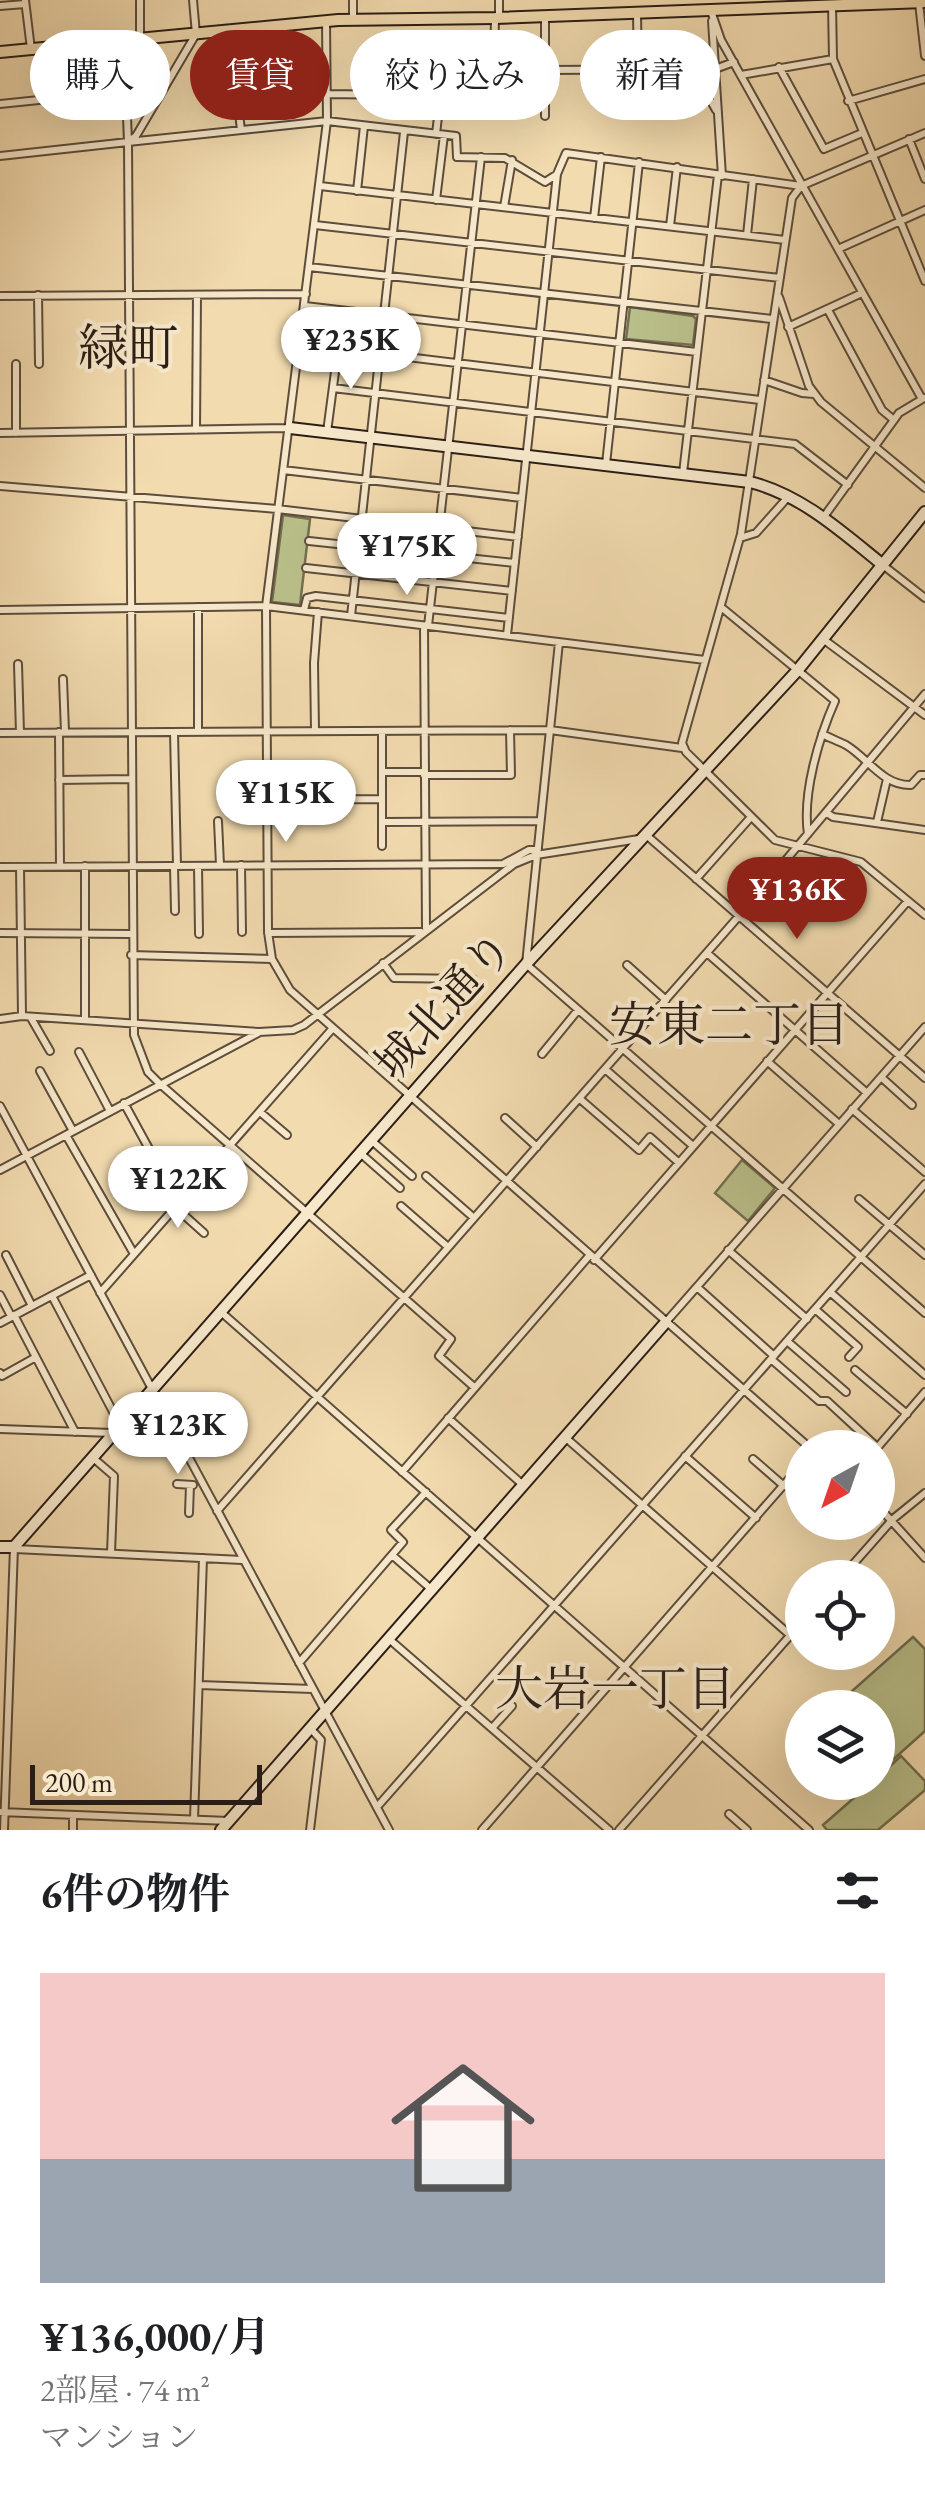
<!DOCTYPE html>
<html lang="ja">
<meta charset="utf-8">
<style>
:root{--surface:#fff;--page:#f6f6f6;--text:#202124;--muted:#757577;--line:#e0e0e0;--accent:#8f2418}
body{margin:0;font-family:"EB Garamond","Noto Serif JP",serif;background:var(--page);color:var(--text);height:100vh;display:flex;flex-direction:column;font-size:38px;white-space:nowrap}
*{box-sizing:border-box;margin:0}
p{font-size:32px;color:var(--muted)}
.icon{flex:none;width:55px;height:55px;fill:none;stroke:currentColor;stroke-width:2;stroke-linecap:round;stroke-linejoin:round}
.map{position:relative;height:1830px;overflow:hidden}
.drawer{display:flex;flex-direction:column;background:var(--surface);flex:1}
.drawer>*{flex:none}
.hud{position:absolute;left:30px;top:30px;width:865px;height:90px;display:flex;gap:20px}
.needle{width:65px;rotate:220deg}
.tools{position:absolute;left:785px;top:1430px;display:grid;gap:20px}
.tools a{display:grid;place-items:center;width:110px;height:110px;border-radius:50%;background:var(--surface);box-shadow:0 10px 40px #0002;font-size:50px}
.scale{position:absolute;left:30px;bottom:25px;width:232px;box-sizing:border-box;padding-left:10px;border:5px solid #2b1e16;border-top:0;font-size:28px;line-height:35px;white-space:nowrap;color:#2b1e16;-webkit-text-stroke:8px #f7e8cb;paint-order:stroke}
.price{position:absolute;translate:-50% -85px;padding:0 22px;border-radius:35px;background:#fff;color:#222;font-size:32px;line-height:65px;filter:drop-shadow(0 2px 5px #0008)}
.price::after{content:'';position:absolute;left:50%;top:60px;width:30px;height:22px;margin-left:-15px;background:inherit;clip-path:polygon(0 0,100% 0,50% 100%)}
.price.current{background:var(--accent);color:#fff}
ul{padding:0;list-style:none}
li{display:grid;align-content:center;gap:20px;height:530px;padding:0 40px}
li+li{border-top:2px solid var(--line)}
li span{display:grid;place-items:center;height:310px;border-radius:0px;color:#555}
li>.icon{margin-inline-start:auto}
span .icon{width:180px;height:180px;fill:#fffc;stroke-width:1}
li b{font-size:42px}
h2{display:flex;justify-content:space-between;align-items:center;height:120px;padding:0 40px;font-size:42px}
.pill{padding:0 35px;border-radius:45px;background:var(--surface);box-shadow:0 10px 40px #0002;font-size:35px;line-height:90px}
.pill.current{background:var(--accent);color:#fff}
.map>svg:first-child{display:block}
.green{fill:#bac08b;stroke:#726f50;stroke-width:2.5}
.lines{fill:none;stroke-linecap:round;stroke-linejoin:round}
.street-casing{stroke:#5d4d3c;stroke-width:10}
.secondary-casing{stroke:#2b1e16;stroke-width:14}
.primary-casing{stroke:#2b1e16;stroke-width:14}
.street{stroke:#f7e8cb;stroke-width:6}
.secondary{stroke:#f7e8cb;stroke-width:10}
.primary{stroke:#f2dbaf;stroke-width:10}
.labels{text-anchor:middle;stroke-width:8;stroke-linejoin:round;paint-order:stroke}
.street-label{font-size:45px;fill:#2b1e16;stroke:#f7e8cb}
.neighbourhood-label{font-size:48px;fill:#2b1e16;stroke:#f7e8cb}
.quarter-label{font-size:50px;fill:#2b1e16;stroke:#f7e8cb}
</style>
<div class="map">
<svg width="925" height="1830" viewBox="0 0 925 1830">
<rect width="100%" height="100%" fill="#f2dbaf"/>
<filter id="stains"><feTurbulence type="fractalNoise" baseFrequency=".002" numOctaves="4"/><feColorMatrix values="0 0 0 0 .2 0 0 0 0 .09 0 0 0 0 .02 0 0 0 .5 -.17"/></filter>
<radialGradient id="worn" r=".72"><stop offset=".6" stop-color="#630" stop-opacity="0"/><stop offset="1" stop-color="#630" stop-opacity=".3"/></radialGradient>
<!-- green -->
<path class="green" d="M 630,307 L 693,316 L 696,319 L 693,345 L 626,339 Z
M 283,515 L 310,519 L 300,605 L 272,602 Z
M 742,1160 L 775,1188 L 748,1221 L 715,1193 Z
M 913,1637 L 925,1649 L 925,1731 L 878,1773 L 878,1708 L 834,1707 Z
M 901,1756 L 925,1781 L 925,1790 L 878,1830 L 827,1830 L 823,1825 L 871,1783 L 878,1782 L 878,1777 Z"/>
<g class="lines">
<defs>
<path id="street" d="M 25,0 L 31,49
M 140,0 L 140,39
M 499,0 L 499,18
M 919,3 L 925,56
M 832,5 L 833,59 L 925,281
M 0,6 L 25,4
M 711,11 L 721,40 L 922,399
M 637,14 L 638,68
M 545,16 L 545,116
M 353,19 L 353,0
M 326,21 L 327,121 L 266,606 L 268,932 L 272,959 L 290,990 L 810,1448
M 712,21 L 722,176
M 229,31 L 241,130
M 124,41 L 128,142 L 134,1035 L 148,1072 L 159,1083 L 451,1339 L 439,1356 L 474,1387
M 779,67 L 824,149 L 862,133
M 693,69 L 716,110
M 546,70 L 715,69 L 734,62
M 741,75 L 833,59
M 234,78 L 263,74 L 278,27
M 327,94 L 399,95
M 848,101 L 925,79
M 0,104 L 126,91
M 925,133 L 801,186 L 792,198 L 741,534 L 682,743 L 686,752 L 775,840 L 861,862 L 925,915
M 436,134 L 444,66 L 494,61 L 495,19
M 909,139 L 925,179
M 128,142 L 327,121 L 456,136 L 457,157 L 505,158 L 545,182 L 556,175
M 0,156 L 128,142 L 136,136 L 196,34 L 193,0
M 320,186 L 785,240
M 357,191 L 364,126
M 436,200 L 444,135
M 504,207 L 512,160
M 594,218 L 601,157
M 315,225 L 780,278
M 670,226 L 677,167
M 747,235 L 753,179
M 838,249 L 925,210
M 309,267 L 772,319
M 38,295 L 39,364
M 0,296 L 306,294
M 779,297 L 809,386 L 821,402 L 925,488
M 305,306 L 697,352
M 828,310 L 882,410 L 894,420
M 788,327 L 862,293
M 300,344 L 760,400
M 16,364 L 16,433
M 764,380 L 802,393 L 814,394
M 333,388 L 795,444 L 848,485
M 196,430 L 197,295
M 327,432 L 338,349
M 0,433 L 290,428
M 606,464 L 639,162
M 283,470 L 522,498
M 683,473 L 718,175
M 0,486 L 277,509 L 518,537
M 823,518 L 899,413 L 924,398
M 740,538 L 756,533 L 788,497
M 309,541 L 515,563
M 884,566 L 925,598
M 306,568 L 512,591
M 198,607 L 198,731
M 721,607 L 835,701 C 819,737 802,794 808,834
M 0,610 L 266,606 L 705,660
M 304,610 L 307,598 L 316,596 L 509,618
M 351,616 L 404,132
M 424,626 L 426,928
M 428,626 L 481,157
M 507,635 L 557,174 L 566,153 L 801,186
M 823,639 L 925,715
M 559,642 L 526,964 L 925,1313
M 18,664 L 20,733
M 63,679 L 65,732
M 315,731 L 314,663 L 318,612
M 59,732 L 60,866
M 174,732 L 177,866
M 0,733 L 550,730 L 682,748
M 822,734 C 830,738 838,741 846,745 C 868,758 883,786 911,785 L 920,775 L 925,775
M 382,772 L 424,772
M 424,775 L 511,775 L 510,730
M 59,780 L 130,779
M 268,800 L 382,799
M 827,813 L 833,817 L 925,830
M 218,821 L 220,865
M 382,822 L 540,821
M 877,822 L 887,779
M 645,834 L 925,1078
M 382,846 L 382,731
M 241,865 L 242,932
M 85,866 L 85,1020
M 174,866 L 175,911
M 198,866 L 199,934
M 0,867 L 503,864 L 529,850 L 537,850
M 20,867 L 22,1016
M 696,879 L 751,817
M 0,933 L 131,934
M 268,933 L 421,932
M 707,953 L 867,1093
M 131,955 L 272,959
M 383,963 L 394,978 L 473,979
M 627,965 L 666,1000
M 31,1018 L 50,1051
M 0,1019 L 22,1016 L 259,1032 L 293,1030 L 304,1025 L 514,864 L 536,855 L 639,839
M 79,1052 L 110,1111
M 542,1054 L 578,1010
M 767,1061 L 839,1124
M 605,1069 L 693,1146
M 40,1071 L 73,1131
M 881,1077 L 912,1105
M 580,1099 L 639,1150 L 650,1137 L 678,1162
M 124,1103 L 178,1202
M 0,1106 L 389,1830
M 852,1109 L 925,1172
M 260,1112 L 287,1135
M 505,1118 L 537,1147
M 66,1135 L 134,1254
M 372,1141 L 412,1176
M 359,1152 L 400,1188
M 0,1170 L 258,1033
M 426,1176 L 474,1218
M 859,1199 L 925,1255
M 401,1206 L 448,1247
M 175,1207 L 204,1233
M 728,1250 L 807,1319
M 6,1255 L 32,1306
M 594,1260 L 907,902
M 697,1287 L 774,1356
M 830,1292 L 925,1375
M 100,1293 L 333,1028
M 0,1295 L 11,1316
M 52,1296 L 120,1425
M 815,1309 L 858,1347 L 849,1357
M 221,1312 L 809,1830
M 14,1315 L 75,1432
M 666,1322 L 925,1027
M 0,1323 L 91,1275
M 787,1341 L 846,1392
M 771,1359 L 819,1401 L 827,1401 L 877,1447
M 855,1370 L 907,1414
M 0,1373 L 2,1376 L 36,1357
M 448,1418 L 523,1485
M 0,1429 L 112,1433
M 566,1438 L 790,1635
M 877,1448 L 925,1392
M 685,1456 L 756,1518
M 92,1457 L 114,1476 L 111,1553
M 753,1459 L 784,1486
M 402,1472 L 589,1256
M 786,1483 L 802,1497
M 177,1484 L 193,1485
M 878,1506 L 925,1558
M 217,1511 L 739,916 L 925,694
M 189,1513 L 190,1485
M 15,1549 L 242,1560
M 392,1555 L 431,1589
M 841,1578 L 893,1519 L 925,1493
M 389,1639 L 609,1830
M 299,1663 L 403,1542 L 391,1530 L 426,1492
M 199,1685 L 313,1689
M 493,1727 L 512,1706
M 310,1728 L 321,1740 L 310,1830
M 377,1807 L 925,1184
M 0,1812 L 229,1821
M 729,1814 L 747,1830
M 194,1819 L 203,1558
M 4,1830 L 14,1547
M 73,1830 L 73,1815
M 482,1830 L 802,1464
M 619,1830 L 802,1622"/>
<path id="secondary" d="M 290,428 L 750,482 C 802,495 842,532 883,565
M 0,1547 L 14,1547 L 526,964 L 797,671 L 925,512
M 221,1830 L 666,1322"/>
<path id="primary" d="M 0,52 L 338,20 L 495,18 L 925,2"/>
</defs>
<!-- street casing -->
<use href="#street" class="street-casing"/>
<!-- secondary casing -->
<use href="#secondary" class="secondary-casing"/>
<!-- primary casing -->
<use href="#primary" class="primary-casing"/>
<!-- street -->
<use href="#street" class="street"/>
<!-- secondary -->
<use href="#secondary" class="secondary"/>
<!-- primary -->
<use href="#primary" class="primary"/>
</g>
<g class="labels">
<!-- street labels -->
<g class="street-label">
<text transform="translate(443 1005) rotate(-48)" y="16">城北通り</text>
</g>
<!-- neighbourhood labels -->
<g class="neighbourhood-label">
<text x="729" y="1041">安東二丁目</text>
<text x="615" y="1705">大岩一丁目</text>
</g>
<!-- quarter labels -->
<g class="quarter-label">
<text x="128" y="365">緑町</text>
</g>
</g>
<rect width="100%" height="100%" filter="url(#stains)"/>
<rect width="100%" height="100%" fill="url(#worn)"/>
</svg>
<div class="tools">
<a><svg class="needle" viewBox="-14 -14 28 28"><path d="M0-13l5 13h-10z" fill="#e53935"/><path d="M0 13l5-13h-10z" fill="#757577"/></svg></a>
<a><svg class="icon" aria-label="locate" viewBox="0 0 24 24"><circle cx="12" cy="12" r="6"/><path d="M12 2v4M12 18v4M2 12h4M18 12h4"/></svg></a>
<a><svg class="icon" aria-label="layers" viewBox="0 0 24 24"><path d="M12 4l9 5-9 5-9-5zM3 14l9 5 9-5"/></svg></a>
</div>
<div class="scale">200 m</div>
<b class="price" style="left:351px;top:392px">¥235K</b>
<b class="price" style="left:407px;top:598px">¥175K</b>
<b class="price" style="left:286px;top:845px">¥115K</b>
<b class="price current" style="left:797px;top:942px">¥136K</b>
<b class="price" style="left:178px;top:1231px">¥122K</b>
<b class="price" style="left:178px;top:1477px">¥123K</b>
<div class="hud">
<a class="pill">購入</a>
<a class="pill current">賃貸</a>
<a class="pill">絞り込み</a>
<a class="pill">新着</a>
</div>
</div>
<section class="drawer">
<h2>6件の物件<svg class="icon" aria-label="filters" viewBox="0 0 24 24"><path d="M4 7h16M4 17h16"/><circle cx="9" cy="7" r="2"/><circle cx="15" cy="17" r="2"/></svg></h2>
<ul>
<li><span style="background:linear-gradient(#f6c9c9 60%,#9aa5b1 0)"><svg class="icon" aria-label="home" viewBox="0 0 24 24"><path d="M3 11l9-7 9 7M6 9v11h12V9"/></svg></span><div><b>¥136,000/月</b><p>2部屋 · 74 m²</p><p>マンション</p></div></li>
</ul>
</section>
